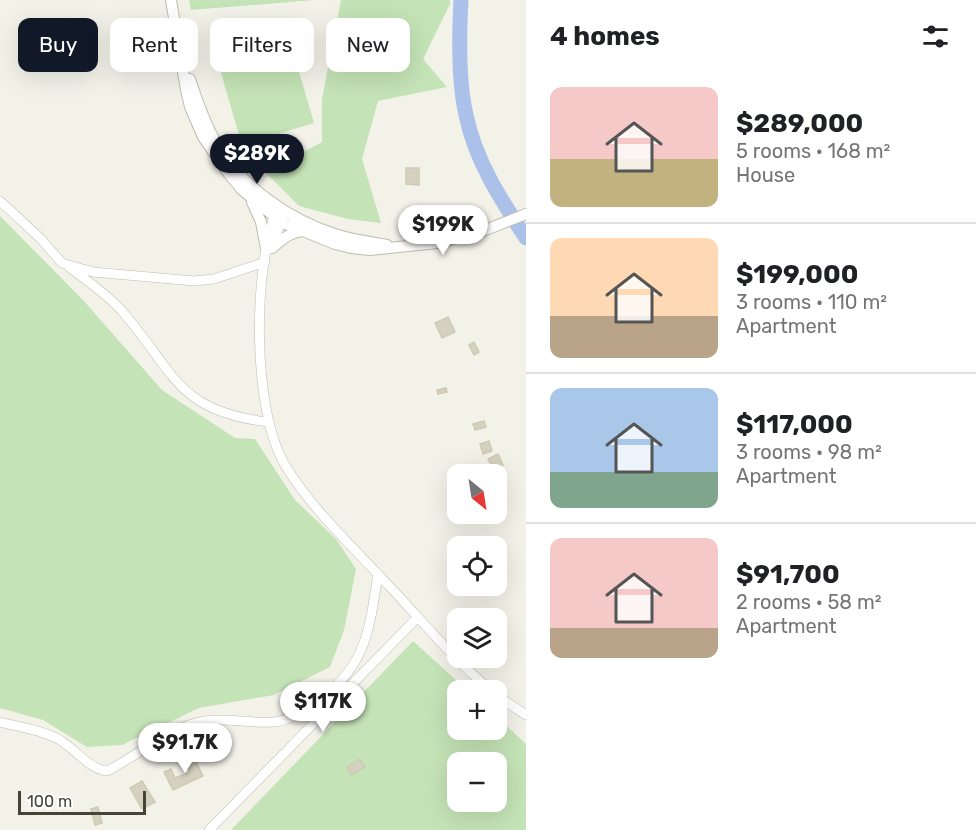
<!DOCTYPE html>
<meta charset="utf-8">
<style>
:root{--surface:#fff;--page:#f6f6f6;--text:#202124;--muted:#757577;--line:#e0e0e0;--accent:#111827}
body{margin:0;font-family:Rubik,sans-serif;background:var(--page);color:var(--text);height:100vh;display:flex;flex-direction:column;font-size:22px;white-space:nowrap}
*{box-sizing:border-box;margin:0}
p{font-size:20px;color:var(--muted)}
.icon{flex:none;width:33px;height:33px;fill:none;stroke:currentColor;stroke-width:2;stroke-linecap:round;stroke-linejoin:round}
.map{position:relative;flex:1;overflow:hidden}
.details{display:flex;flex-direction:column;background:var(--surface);width:450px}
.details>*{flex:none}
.hud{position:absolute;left:18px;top:18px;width:417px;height:54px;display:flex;gap:12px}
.needle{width:39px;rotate:150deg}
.buttons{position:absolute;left:447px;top:464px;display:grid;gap:12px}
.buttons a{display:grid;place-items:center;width:60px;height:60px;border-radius:12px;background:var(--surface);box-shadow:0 6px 24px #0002;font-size:30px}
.scale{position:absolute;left:18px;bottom:15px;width:128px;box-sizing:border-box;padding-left:6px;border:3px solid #464438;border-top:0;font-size:16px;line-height:21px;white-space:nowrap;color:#464438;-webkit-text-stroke:4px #fff;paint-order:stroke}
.price{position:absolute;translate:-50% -51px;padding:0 14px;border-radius:21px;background:#fff;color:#222;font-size:20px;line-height:39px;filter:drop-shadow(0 2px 3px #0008)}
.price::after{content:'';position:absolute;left:50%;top:36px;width:18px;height:14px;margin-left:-9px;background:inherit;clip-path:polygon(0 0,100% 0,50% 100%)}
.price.on{background:var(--accent);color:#fff}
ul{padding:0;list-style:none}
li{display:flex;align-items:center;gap:18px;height:150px;padding:0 24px}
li+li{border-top:2px solid var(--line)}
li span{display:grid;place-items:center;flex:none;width:168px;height:120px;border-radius:12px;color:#555}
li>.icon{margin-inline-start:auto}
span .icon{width:72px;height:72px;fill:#fffc;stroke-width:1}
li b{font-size:26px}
h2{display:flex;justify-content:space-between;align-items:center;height:72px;padding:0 24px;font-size:26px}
.chip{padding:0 21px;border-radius:12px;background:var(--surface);box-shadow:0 6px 24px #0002;font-size:21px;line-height:54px}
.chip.on{background:var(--accent);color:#fff}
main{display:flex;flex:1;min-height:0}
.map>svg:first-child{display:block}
.green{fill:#c4e3b6;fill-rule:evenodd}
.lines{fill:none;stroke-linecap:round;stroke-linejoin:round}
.river{stroke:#abc1ea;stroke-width:15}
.building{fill:#d4d1c0;stroke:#cecab3;stroke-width:1.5}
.minor-casing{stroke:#bebcad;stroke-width:10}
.tertiary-casing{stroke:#bebcad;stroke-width:12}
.minor{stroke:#fff;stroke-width:9}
.tertiary{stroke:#fff;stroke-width:10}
</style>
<main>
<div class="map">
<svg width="526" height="830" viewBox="0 0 526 830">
<rect width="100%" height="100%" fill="#f3f2e9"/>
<!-- green -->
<path class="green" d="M 189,0 L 314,0 L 191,10 Z
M 341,0 L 450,0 L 450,4 L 423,59 L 447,87 L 378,101 L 362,159 L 381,223 L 348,219 L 299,206 L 265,172 L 322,142 L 322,99 Z
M 285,24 L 314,123 L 242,145 L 213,46 Z
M 0,216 L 83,300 L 162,390 L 235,438 L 255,439 L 295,500 L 336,539 L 356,569 L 344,630 L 330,667 L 274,695 L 199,708 L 122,745 L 87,747 L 43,720 L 0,708 Z
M 413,641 L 467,690 L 458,690 L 458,729 L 496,729 L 497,717 L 526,744 L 526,830 L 231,830 ZM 458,762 L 496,762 L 496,801 L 458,801 Z"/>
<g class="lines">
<!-- river -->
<path class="river" d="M 461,0 C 459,36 458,80 466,115 C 475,160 501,200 526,238"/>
</g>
<!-- building -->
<path class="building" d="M 406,168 L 419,168 L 419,185 L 406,184 Z
M 448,317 L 455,332 L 442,338 L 435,323 Z
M 474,342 L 479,352 L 474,355 L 469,345 Z
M 446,388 L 447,392 L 438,394 L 437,390 Z
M 484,421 L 486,427 L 475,430 L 473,424 Z
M 489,441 L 492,451 L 483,454 L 480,444 Z
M 498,454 L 503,465 L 494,470 L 488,459 Z
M 154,727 L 158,734 L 147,740 L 143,734 Z
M 192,753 L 203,776 L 173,790 L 164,772 L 171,769 L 175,778 L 190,772 L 183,758 Z
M 360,759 L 365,767 L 351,775 L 347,767 Z
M 142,781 L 155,802 L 142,809 L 130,788 Z
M 98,807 L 102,823 L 95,825 L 91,809 Z"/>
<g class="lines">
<defs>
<path id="minor" d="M 0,201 L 40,238 L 62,263 L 93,272 L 194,281 L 214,279 L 265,262
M 276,211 C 253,271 252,409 285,465 C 312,510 357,551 392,589 C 424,623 455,661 491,690
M 271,249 L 283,217
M 69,267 C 87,281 107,294 122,311 C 175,372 176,411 268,422
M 496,695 L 526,715
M 0,722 C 20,727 42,730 60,740 C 75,749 90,770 107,771 C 139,755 168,728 204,721 C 227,717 250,724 273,722 C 287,721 303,712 314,704 C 366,668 369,632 378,574
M 209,830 L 418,617"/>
<path id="tertiary" d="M 171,0 L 186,90 L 190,107 L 203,137 L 228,173 L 242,190 L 281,222 L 335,244 L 351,248 L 370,250 L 437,243 L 483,231 L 526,214
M 190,79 C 197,101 205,123 216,143 C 241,186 290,221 338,235 C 354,240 371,242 387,245
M 252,202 L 261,222 L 266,248
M 272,248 C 282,240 288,233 302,231"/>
</defs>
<!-- minor casing -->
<use href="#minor" class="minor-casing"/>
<!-- tertiary casing -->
<use href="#tertiary" class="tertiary-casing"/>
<!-- minor -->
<use href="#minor" class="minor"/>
<!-- tertiary -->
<use href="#tertiary" class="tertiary"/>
</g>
</svg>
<div class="buttons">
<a><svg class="needle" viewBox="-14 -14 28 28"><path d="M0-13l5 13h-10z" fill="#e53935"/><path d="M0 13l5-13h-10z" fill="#757577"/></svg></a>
<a><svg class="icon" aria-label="locate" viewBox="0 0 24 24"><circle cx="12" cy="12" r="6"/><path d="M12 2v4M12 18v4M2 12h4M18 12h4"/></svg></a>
<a><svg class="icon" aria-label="layers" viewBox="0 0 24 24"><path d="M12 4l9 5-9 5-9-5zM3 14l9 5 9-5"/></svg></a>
<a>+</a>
<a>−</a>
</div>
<div class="scale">100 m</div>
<b class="price on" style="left:257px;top:185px">$289K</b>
<b class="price" style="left:443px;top:256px">$199K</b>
<b class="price" style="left:323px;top:733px">$117K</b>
<b class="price" style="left:185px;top:774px">$91.7K</b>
<div class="hud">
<a class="chip on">Buy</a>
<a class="chip">Rent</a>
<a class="chip">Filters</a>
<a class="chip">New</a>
</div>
</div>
<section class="details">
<h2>4 homes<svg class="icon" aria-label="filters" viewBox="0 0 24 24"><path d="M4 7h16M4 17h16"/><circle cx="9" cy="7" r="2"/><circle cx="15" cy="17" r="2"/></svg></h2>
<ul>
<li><span style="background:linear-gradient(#f6c9c9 60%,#c2b280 0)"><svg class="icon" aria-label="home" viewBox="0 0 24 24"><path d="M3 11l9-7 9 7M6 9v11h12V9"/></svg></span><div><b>$289,000</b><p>5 rooms · 168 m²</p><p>House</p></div></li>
<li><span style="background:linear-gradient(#ffd9b3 65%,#b9a48a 0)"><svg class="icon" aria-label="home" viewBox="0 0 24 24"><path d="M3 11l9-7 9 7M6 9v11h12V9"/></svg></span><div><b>$199,000</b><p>3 rooms · 110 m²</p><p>Apartment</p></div></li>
<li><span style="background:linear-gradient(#a9c7e8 70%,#7fa58c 0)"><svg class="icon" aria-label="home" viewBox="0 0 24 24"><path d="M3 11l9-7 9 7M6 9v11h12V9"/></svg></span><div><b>$117,000</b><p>3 rooms · 98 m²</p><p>Apartment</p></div></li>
<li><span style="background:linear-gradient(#f6c9c9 75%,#b9a48a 0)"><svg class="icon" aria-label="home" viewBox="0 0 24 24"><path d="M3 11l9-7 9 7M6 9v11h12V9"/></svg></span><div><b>$91,700</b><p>2 rooms · 58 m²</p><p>Apartment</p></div></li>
</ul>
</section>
</main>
